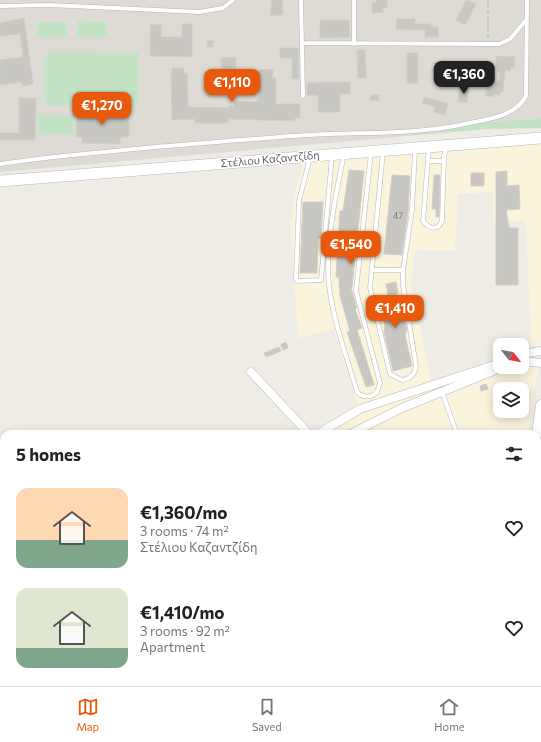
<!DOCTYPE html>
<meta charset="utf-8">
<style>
:root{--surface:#fff;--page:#f6f6f6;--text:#202124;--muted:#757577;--line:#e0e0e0;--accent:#ea580c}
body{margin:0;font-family:Commissioner,sans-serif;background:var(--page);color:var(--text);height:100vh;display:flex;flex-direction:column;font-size:15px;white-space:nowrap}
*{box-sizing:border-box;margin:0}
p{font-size:13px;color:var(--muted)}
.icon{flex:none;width:22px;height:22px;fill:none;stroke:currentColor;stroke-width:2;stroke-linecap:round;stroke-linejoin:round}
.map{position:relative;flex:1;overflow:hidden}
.drawer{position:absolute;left:0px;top:430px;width:541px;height:256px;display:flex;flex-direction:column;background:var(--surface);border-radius:12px 12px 0 0;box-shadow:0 2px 10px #0003}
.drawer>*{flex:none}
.needle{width:26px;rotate:121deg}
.buttons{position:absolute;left:493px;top:338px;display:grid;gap:8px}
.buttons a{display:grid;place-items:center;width:36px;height:36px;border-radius:8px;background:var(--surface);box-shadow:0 2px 10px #0003;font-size:20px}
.price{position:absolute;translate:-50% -34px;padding:0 9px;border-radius:8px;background:var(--accent);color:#fff;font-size:13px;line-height:26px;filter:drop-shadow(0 1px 2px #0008)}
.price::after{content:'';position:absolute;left:50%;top:24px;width:12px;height:9px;margin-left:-6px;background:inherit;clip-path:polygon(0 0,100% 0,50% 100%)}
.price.on{background:#222;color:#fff}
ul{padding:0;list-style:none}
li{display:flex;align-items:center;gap:12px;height:100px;padding:0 16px}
li span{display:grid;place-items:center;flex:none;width:112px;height:80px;border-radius:12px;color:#555}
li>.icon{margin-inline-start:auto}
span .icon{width:48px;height:48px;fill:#fffc;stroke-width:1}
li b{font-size:17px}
h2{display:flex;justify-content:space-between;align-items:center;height:48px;padding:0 16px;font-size:17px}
.tabs{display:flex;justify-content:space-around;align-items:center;height:56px;border-top:1px solid var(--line);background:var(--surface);font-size:11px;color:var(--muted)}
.tabs a{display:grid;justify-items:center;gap:2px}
.tabs .on{color:var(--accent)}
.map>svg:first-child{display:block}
.commercial{fill:#faf4dd;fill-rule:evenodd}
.education{fill:#dddbd3}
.green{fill:#c4e3c4}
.building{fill:#c9c7c2;stroke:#d2cec4}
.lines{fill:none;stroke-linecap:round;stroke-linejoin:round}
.service-casing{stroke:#b5b7ba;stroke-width:5}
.minor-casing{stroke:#b5b7ba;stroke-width:9}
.tertiary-casing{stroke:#b5b7ba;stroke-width:11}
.secondary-casing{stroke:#b4b7bb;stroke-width:12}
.path{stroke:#9ec3a9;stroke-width:1;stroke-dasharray:4 2;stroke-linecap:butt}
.service{stroke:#fff;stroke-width:4}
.minor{stroke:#fff;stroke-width:8}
.tertiary{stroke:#fff;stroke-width:10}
.secondary{stroke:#fff;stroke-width:11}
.labels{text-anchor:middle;stroke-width:3;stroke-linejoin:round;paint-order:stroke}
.number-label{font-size:9px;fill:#787a7c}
.street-label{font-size:11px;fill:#5d6064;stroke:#fff}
</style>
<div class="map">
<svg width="541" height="686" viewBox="0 0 541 686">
<rect width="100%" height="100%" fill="#eeece5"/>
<!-- commercial -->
<path class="commercial" d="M 525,144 L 541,144 L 541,344 L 531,348 L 526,221 L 493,222 L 493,192 L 458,194 L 455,251 L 415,250 L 411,284 L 431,381 L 358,407 L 334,329 L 298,338 L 291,229 L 294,195 L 304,160 Z
M 529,365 L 538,368 L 528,434 L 329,434 L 368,411 L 479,374 L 492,379 L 509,371 ZM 500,389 L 522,389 L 522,411 L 500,411 Z
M 235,682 L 473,682 L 473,686 L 237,686 Z"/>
<!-- education -->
<path class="education" d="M 0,0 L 541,0 L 541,118 L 477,123 L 445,130 L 442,133 L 0,172 Z"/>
<!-- green -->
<path class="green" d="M 77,21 L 107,22 L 107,37 L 77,37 Z
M 37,22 L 67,22 L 67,37 L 37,37 Z
M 49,51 L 137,52 L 139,55 L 139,100 L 134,105 L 50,106 L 45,101 L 44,58 Z
M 38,115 L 74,115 L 75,134 L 38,135 Z
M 541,118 L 541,128 L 489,129 L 442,133 L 445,130 L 477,123 Z
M 0,652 L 4,654 L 4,682 L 44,682 L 42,686 L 0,686 Z"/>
<!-- building -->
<path class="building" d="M 272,0 L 282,0 L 283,15 L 270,15 Z
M 376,0 L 387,0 L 387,8 L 383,8 L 383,12 L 372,13 L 372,3 L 376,2 Z
M 466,0 L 476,4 L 465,25 L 456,20 Z
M 24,18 L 33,84 L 22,86 L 22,82 L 0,85 L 0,60 L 23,57 L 20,34 L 0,36 L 0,23 Z
M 397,19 L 415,19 L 415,24 L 432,24 L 432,27 L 438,27 L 438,37 L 425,37 L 425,30 L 396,29 Z
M 320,20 L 349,20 L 350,37 L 320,38 Z
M 161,24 L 161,37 L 182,37 L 182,24 L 192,24 L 192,57 L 150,56 L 150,25 Z
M 213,40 L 213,47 L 207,47 L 207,41 Z
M 280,48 L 298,48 L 299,79 L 292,79 L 292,58 L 280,58 Z
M 357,50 L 365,50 L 366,78 L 358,78 Z
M 407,53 L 418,53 L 418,83 L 407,83 Z
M 496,56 L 515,57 L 514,68 L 511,67 L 510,71 L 505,70 L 503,92 L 500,92 L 500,95 L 494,94 L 494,97 L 486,96 L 486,81 L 499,82 L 500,72 L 497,71 Z
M 236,57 L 236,68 L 221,69 L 221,58 Z
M 172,68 L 184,68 L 184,73 L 187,73 L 188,107 L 229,108 L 229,106 L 234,106 L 234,101 L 257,102 L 257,99 L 259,99 L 259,70 L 273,69 L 273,78 L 276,78 L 276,104 L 300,104 L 300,118 L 295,118 L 295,121 L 228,119 L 228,123 L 195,123 L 195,119 L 172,120 L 171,74 L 172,74 Z
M 350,82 L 350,94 L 340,94 L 340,112 L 318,112 L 318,95 L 307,95 L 307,83 Z
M 460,87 L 469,89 L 467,103 L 458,101 Z
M 370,95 L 379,95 L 379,101 L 370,100 Z
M 424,97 L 448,104 L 445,115 L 434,112 L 435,107 L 422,103 Z
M 19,98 L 36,98 L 35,140 L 0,140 L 0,133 L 19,133 Z
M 77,110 L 129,111 L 129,137 L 120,137 L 120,144 L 82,143 L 82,137 L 76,137 Z
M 349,170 L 364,171 L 352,287 L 351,288 L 357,308 L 355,309 L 362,328 L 357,330 L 374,385 L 366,387 L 347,332 L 350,331 L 340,296 L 339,277 L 336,277 L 340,211 L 343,211 Z
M 507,171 L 507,186 L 519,185 L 520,209 L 506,210 L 509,228 L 518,228 L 518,285 L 496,285 L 496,172 Z
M 471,173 L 484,173 L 484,186 L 471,186 Z
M 392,175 L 410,176 L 408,212 L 402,255 L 384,254 Z
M 434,175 L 440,175 L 439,217 L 436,217 L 436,209 L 432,209 Z
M 303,202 L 323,202 L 321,239 L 318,238 L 317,273 L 300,273 Z
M 396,282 L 398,293 L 396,294 L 407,330 L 405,335 L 412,366 L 393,371 L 384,332 L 385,325 L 377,297 L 388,295 L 386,284 Z
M 286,342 L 288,348 L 283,350 L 281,344 Z
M 279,347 L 281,351 L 266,357 L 264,353 Z
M 486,384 L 488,389 L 481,391 L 480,386 Z"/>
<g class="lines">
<defs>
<path id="service" d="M 301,0 L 303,96
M 354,0 L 354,44
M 0,6 L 50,5 L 199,12 L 223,8 L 233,0
M 302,43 L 499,44 L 510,39 L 527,19
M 429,147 L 423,221 C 429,229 438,231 442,221 L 444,156 L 447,147
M 383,152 L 370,288 L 390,374 L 402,380 C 411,379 415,374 416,366 L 403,285 L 403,270 L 412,210 L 415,150
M 344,154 C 336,193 325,246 329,285 C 333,321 347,357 357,392 C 363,398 371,398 377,392 L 380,383 L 356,291 L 371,153
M 310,157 L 299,201 L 296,279 L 298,281 L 321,280 L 332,156
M 428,161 L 444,161
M 0,164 C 52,156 104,152 156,147 C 207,143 258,138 309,135 C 359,132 411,135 460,125 C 482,120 515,118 526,96 L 527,0
M 372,270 L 403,270
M 442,392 L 457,434"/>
<path id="minor" d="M 522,354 L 541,351
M 522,361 L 541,363
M 251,372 L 309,434
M 318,434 L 360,409 L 500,363
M 350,434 L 402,408 L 493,371 L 497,367
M 287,682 L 288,686"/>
<path id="tertiary" d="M 537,434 L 541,405
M 541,490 L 539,530 L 541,552
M 537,603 L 541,620"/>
<path id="secondary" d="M 0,181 L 541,138"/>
</defs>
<!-- service casing -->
<use href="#service" class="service-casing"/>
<!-- minor casing -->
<use href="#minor" class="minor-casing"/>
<!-- tertiary casing -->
<use href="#tertiary" class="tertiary-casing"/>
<!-- secondary casing -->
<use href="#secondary" class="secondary-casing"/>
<!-- path -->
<path class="path" d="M 488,38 L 488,0"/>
<!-- service -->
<use href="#service" class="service"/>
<!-- minor -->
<use href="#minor" class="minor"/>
<!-- tertiary -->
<use href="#tertiary" class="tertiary"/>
<!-- secondary -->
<use href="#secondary" class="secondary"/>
</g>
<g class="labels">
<!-- number labels -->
<g class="number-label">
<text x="398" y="219">47</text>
</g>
<!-- street labels -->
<g class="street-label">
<text transform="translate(270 159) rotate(-5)" y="4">Στέλιου Καζαντζίδη</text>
</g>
</g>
</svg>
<div class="buttons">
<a><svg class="needle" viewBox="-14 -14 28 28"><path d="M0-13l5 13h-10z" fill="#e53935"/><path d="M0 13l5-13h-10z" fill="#757577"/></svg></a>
<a><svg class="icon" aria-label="layers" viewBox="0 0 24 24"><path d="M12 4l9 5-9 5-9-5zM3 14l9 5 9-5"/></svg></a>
</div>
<b class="price on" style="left:464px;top:95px">€1,360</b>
<b class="price" style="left:232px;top:103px">€1,110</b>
<b class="price" style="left:102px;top:126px">€1,270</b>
<b class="price" style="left:351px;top:265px">€1,540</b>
<b class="price" style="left:395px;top:329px">€1,410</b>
<section class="drawer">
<h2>5 homes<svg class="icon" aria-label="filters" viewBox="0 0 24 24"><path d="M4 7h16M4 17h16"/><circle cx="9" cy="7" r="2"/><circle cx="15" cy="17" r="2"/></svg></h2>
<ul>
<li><span style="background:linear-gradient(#ffd9b3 65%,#7fa58c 0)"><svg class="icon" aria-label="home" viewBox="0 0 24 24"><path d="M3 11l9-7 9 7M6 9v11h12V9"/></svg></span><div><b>€1,360/mo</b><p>3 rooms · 74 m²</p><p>Στέλιου Καζαντζίδη</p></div><svg class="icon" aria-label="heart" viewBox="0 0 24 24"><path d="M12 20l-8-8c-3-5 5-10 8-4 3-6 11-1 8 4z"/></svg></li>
<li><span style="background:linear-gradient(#dfe7d0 75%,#7fa58c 0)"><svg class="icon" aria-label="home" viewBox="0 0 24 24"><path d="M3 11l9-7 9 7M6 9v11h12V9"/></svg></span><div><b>€1,410/mo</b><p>3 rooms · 92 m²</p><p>Apartment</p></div><svg class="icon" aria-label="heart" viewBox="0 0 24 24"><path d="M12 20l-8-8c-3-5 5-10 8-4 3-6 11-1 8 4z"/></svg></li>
</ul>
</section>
</div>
<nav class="tabs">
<a class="on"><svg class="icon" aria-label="map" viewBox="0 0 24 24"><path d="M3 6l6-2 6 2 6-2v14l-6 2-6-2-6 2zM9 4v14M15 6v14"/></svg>Map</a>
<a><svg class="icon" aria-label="saved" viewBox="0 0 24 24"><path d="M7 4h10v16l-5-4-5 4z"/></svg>Saved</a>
<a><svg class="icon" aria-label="home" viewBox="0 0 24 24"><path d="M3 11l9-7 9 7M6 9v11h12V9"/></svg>Home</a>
</nav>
